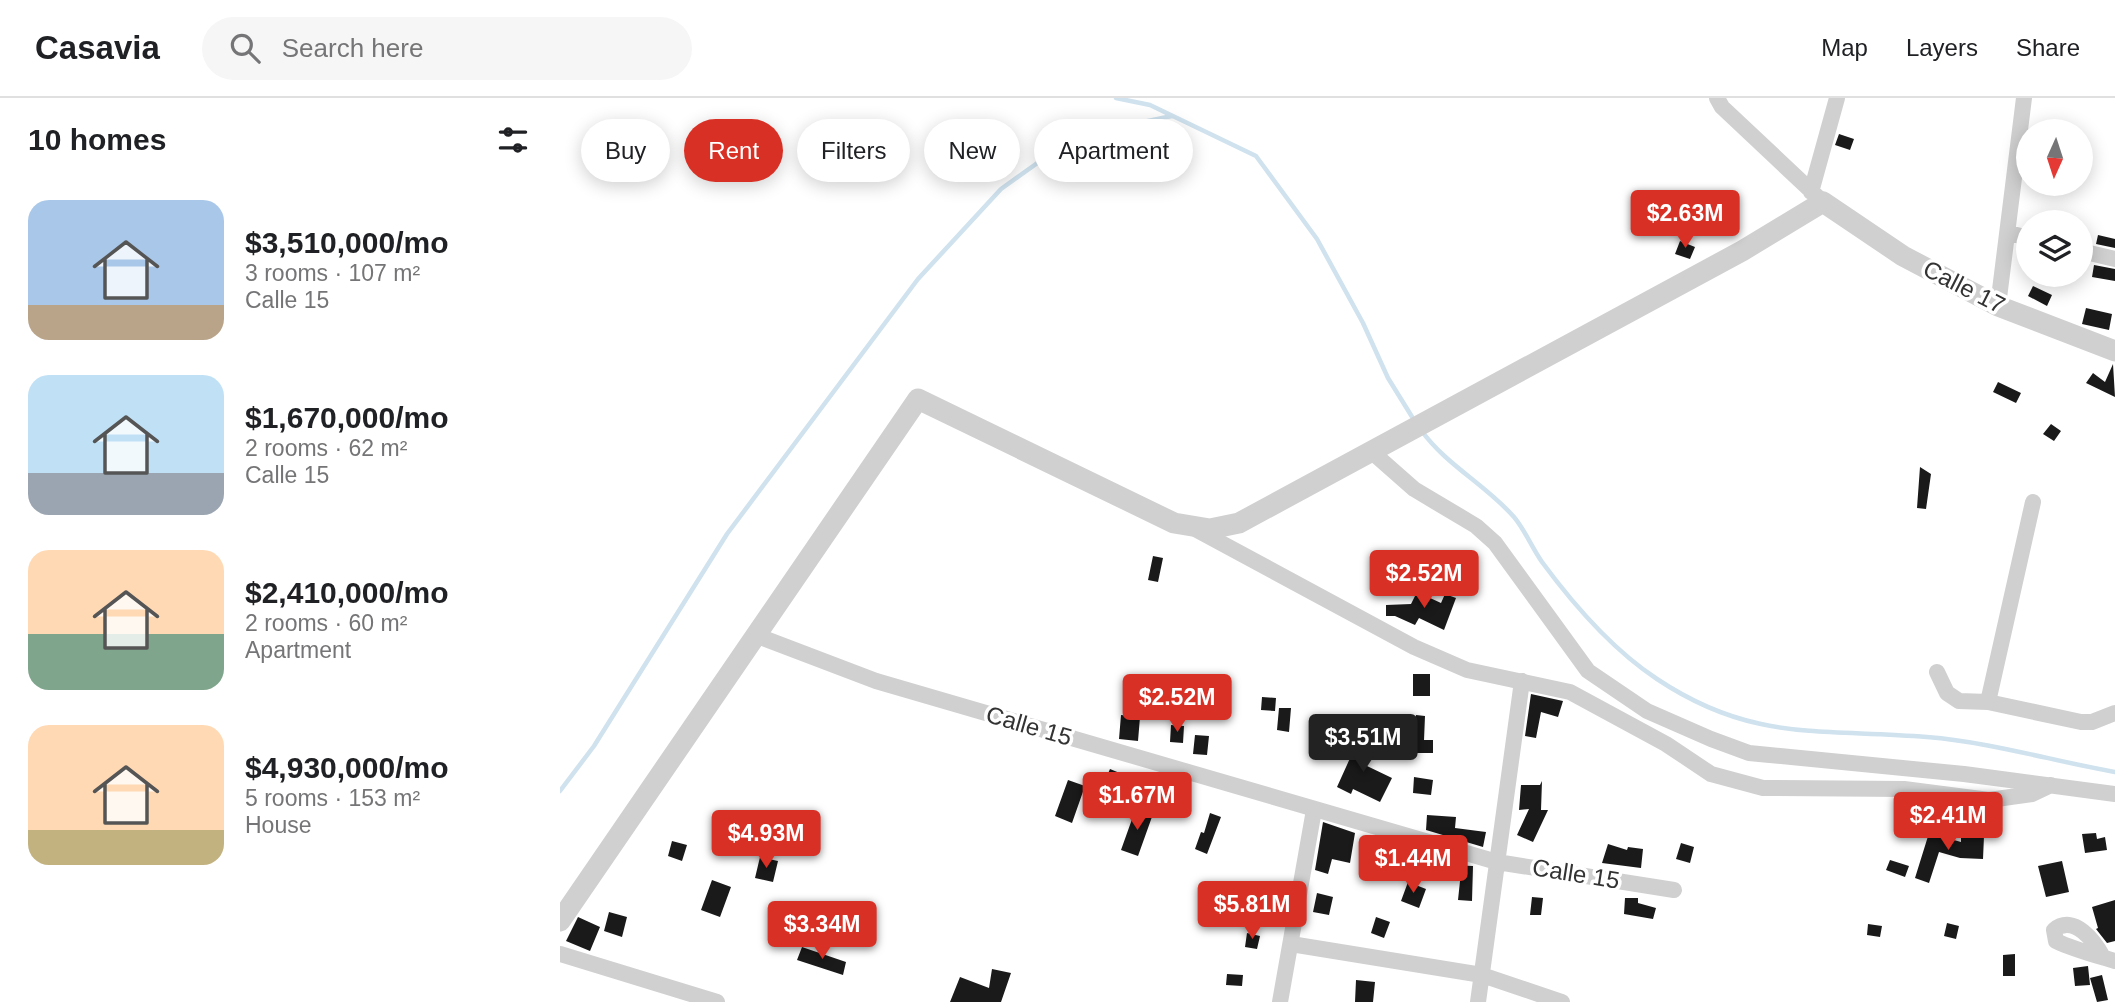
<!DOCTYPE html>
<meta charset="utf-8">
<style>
:root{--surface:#fff;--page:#f6f6f6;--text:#202124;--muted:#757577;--line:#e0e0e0;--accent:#d93025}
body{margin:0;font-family:Helvetica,sans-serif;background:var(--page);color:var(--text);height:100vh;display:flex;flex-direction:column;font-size:26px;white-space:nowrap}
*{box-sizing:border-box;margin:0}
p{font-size:23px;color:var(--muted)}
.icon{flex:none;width:38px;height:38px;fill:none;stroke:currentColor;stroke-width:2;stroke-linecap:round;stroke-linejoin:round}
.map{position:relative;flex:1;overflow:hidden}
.details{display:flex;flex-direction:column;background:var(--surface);width:560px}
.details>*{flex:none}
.banner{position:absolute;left:21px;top:21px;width:665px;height:63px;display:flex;gap:14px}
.needle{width:46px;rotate:183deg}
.tools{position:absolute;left:1456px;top:21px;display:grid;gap:14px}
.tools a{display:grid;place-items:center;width:77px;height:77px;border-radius:50%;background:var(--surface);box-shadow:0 4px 18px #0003;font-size:35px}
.price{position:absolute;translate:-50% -60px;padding:0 16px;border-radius:7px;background:var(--accent);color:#fff;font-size:23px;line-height:46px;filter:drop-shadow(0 2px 4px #0008)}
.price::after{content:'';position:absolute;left:50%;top:42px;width:21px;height:16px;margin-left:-10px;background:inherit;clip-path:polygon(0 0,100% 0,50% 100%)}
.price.active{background:#222;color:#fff}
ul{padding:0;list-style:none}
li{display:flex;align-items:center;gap:21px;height:175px;padding:0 28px}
li span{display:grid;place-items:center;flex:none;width:196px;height:140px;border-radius:21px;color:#555}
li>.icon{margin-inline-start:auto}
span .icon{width:84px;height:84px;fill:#fffc;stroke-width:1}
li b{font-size:30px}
h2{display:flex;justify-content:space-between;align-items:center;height:84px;padding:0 28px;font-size:30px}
.pill{padding:0 24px;border-radius:32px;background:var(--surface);box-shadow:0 4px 18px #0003;font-size:24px;line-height:63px}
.pill.active{background:var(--accent);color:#fff}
header{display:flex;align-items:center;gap:42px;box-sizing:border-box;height:98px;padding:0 35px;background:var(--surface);border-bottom:2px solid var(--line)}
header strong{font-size:33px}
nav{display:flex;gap:38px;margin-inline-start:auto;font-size:24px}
.search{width:490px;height:63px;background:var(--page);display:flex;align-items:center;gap:18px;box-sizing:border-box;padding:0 24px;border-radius:38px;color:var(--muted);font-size:26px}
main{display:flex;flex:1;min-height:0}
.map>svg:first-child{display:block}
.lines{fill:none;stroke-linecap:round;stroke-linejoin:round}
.stream{stroke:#cfe2ee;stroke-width:4.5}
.building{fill:#1a1a1a}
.minor{stroke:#d0d0d0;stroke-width:16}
.tertiary{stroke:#d0d0d0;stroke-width:21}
.labels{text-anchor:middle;stroke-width:7;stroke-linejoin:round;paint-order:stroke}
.street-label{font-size:24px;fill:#333;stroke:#fff}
</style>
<header>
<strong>Casavia</strong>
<div class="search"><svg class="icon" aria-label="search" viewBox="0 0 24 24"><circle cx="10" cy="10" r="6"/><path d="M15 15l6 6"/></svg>Search here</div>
<nav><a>Map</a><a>Layers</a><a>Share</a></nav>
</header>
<main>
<section class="details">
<h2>10 homes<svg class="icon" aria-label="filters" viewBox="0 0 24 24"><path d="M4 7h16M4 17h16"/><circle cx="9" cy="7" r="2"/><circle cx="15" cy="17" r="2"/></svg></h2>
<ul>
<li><span style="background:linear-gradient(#a9c7e8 75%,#b9a48a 0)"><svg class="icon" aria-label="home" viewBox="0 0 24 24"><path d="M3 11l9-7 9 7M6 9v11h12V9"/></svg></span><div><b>$3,510,000/mo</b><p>3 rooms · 107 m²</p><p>Calle 15</p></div></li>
<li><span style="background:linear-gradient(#bfe0f5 70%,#9aa5b1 0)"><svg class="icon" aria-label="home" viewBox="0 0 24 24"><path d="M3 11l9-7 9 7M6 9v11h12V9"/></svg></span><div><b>$1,670,000/mo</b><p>2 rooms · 62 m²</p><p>Calle 15</p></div></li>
<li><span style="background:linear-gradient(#ffd9b3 60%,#7fa58c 0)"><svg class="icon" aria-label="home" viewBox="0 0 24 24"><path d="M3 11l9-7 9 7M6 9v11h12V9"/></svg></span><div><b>$2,410,000/mo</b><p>2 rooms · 60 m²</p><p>Apartment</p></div></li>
<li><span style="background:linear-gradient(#ffd9b3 75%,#c2b280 0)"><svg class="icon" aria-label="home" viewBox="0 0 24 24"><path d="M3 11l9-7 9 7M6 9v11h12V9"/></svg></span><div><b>$4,930,000/mo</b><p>5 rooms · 153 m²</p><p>House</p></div></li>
</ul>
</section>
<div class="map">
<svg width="1555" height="904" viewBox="0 0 1555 904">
<rect width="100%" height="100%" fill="#fff"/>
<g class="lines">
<!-- stream -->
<path class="stream" d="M 556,0 L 590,7 L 696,58 L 757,141 L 803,225 L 828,280 L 854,322
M 861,332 C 886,367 926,387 954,419 C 965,432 972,450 982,464 C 1013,506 1053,552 1097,581 C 1193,645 1261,630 1367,639 C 1430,644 1493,663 1555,674
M 0,693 L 34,648 L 167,436 L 358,181 L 441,91 L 490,56 L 540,33 L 612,18"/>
</g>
<!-- building -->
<path class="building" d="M 1279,36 L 1294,41 L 1290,52 L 1275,47 Z
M 1538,137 L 1555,141 L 1555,150 L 1536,146 Z
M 1120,143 L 1135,149 L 1130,161 L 1115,156 Z
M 1534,167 L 1555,171 L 1555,183 L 1532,179 Z
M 1473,188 L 1492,197 L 1487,208 L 1468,198 Z
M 1526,210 L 1552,216 L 1549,232 L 1522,226 Z
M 1553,266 L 1555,299 L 1526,285 L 1533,275 L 1545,284 Z
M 1438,284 L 1461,295 L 1456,305 L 1433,294 Z
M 1491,326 L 1501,333 L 1494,343 L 1483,336 Z
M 1360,369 L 1371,376 L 1366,411 L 1357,410 Z
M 593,458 L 603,460 L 598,484 L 588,482 Z
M 857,494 L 881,505 L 885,496 L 896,500 L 884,532 L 859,520 L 855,527 L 835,518 L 826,518 L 826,507 L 851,506 Z
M 853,576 L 870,576 L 870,598 L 853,598 Z
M 971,596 L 1003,603 L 998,619 L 981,614 L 976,640 L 965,638 Z
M 702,599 L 716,600 L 715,613 L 701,612 Z
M 719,610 L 731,610 L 729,634 L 717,632 Z
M 561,617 L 580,619 L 578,643 L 559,641 Z
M 856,617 L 865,618 L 864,642 L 873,642 L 873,655 L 852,655 Z
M 611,627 L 624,628 L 623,645 L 610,644 Z
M 635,637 L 649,638 L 647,657 L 633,656 Z
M 791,642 L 806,642 L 807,668 L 832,680 L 820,704 L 793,691 L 791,696 L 777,689 L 791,658 Z
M 550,671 L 591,688 L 584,706 L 542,689 Z
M 854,679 L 873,682 L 871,697 L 853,695 Z
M 508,682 L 525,688 L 512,725 L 495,718 Z
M 982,683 L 981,712 L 988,712 L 973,744 L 957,737 L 969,711 L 959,712 L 961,687 L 980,687 Z
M 576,710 L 593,716 L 578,758 L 561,752 Z
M 650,715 L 661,719 L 647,756 L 635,751 L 641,734 L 644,735 Z
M 867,717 L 896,719 L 895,730 L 926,734 L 923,749 L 866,732 Z
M 763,724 L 795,735 L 790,765 L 772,761 L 768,776 L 755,772 Z
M 1369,735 L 1401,744 L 1401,737 L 1424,738 L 1423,761 L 1400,760 L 1379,754 L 1369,785 L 1355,780 Z
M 1536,735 L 1537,741 L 1545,739 L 1547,752 L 1525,755 L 1522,736 Z
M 817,740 L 829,744 L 823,758 L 812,753 Z
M 112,743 L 127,747 L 122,763 L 108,758 Z
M 1121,745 L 1134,749 L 1130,765 L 1116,761 Z
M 1048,746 L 1067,752 L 1068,749 L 1083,751 L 1081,770 L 1042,765 Z
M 850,755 L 870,756 L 870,771 L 849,770 Z
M 200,759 L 218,763 L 213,784 L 195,780 Z
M 1330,762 L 1349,768 L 1345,779 L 1326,772 Z
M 1502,763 L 1509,794 L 1486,799 L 1478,768 Z
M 887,767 L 913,768 L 912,803 L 898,802 L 900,783 L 887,783 Z
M 152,782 L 171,789 L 160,819 L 141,812 Z
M 848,784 L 866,791 L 859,810 L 841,803 Z
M 757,795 L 773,799 L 769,817 L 753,814 Z
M 972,799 L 983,800 L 981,817 L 970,817 Z
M 1065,800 L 1078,800 L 1078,805 L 1096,810 L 1093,821 L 1064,816 Z
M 1555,802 L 1555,843 L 1547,845 L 1536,831 L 1538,830 L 1532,809 Z
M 713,809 L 726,810 L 723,824 L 712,823 Z
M 49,814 L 67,819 L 62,839 L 44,833 Z
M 18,819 L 40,829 L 30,853 L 6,843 Z
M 816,819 L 830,824 L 824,840 L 811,835 Z
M 1387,825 L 1399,828 L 1396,841 L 1384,838 Z
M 283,826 L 306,830 L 303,845 L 281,841 Z
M 1308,826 L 1322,828 L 1320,839 L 1307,837 Z
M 687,835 L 700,838 L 697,851 L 685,849 Z
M 242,849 L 286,864 L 283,877 L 237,862 Z
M 1455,856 L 1455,878 L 1443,878 L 1443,857 Z
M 1528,868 L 1530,887 L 1515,888 L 1513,870 Z
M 432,871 L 451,875 L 441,904 L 390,904 L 400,879 L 429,890 Z
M 667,876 L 683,877 L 682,888 L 666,887 Z
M 1542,877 L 1548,902 L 1537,904 L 1530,880 Z
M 796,882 L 815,884 L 813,904 L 795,904 Z"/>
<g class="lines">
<!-- minor -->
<path class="minor" d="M 1157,0 L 1162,9 L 1263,104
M 1251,94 L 1277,0
M 1449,135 L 1468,140
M 1521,153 L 1555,161
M 1438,208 L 1464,0
M 812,354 L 854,391 L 916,428 L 935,445 L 1028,573 L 1087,613 L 1151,641 L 1189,655 L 1404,676 L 1555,696
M 637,432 L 854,549 L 907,572 L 1010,594 L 1106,646 L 1151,676 L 1203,690 L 1344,691 L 1429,702 L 1472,696 L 1491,687
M 195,537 L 316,583 L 937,764 L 1114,792
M 1377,574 L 1387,595 L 1399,603 L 1428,604 L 1521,624 L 1532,624 L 1555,615
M 1428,604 L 1473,404
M 731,846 L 922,877 L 1002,904
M 0,856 L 157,904
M 1543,859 C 1535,844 1514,815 1494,832 L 1496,843 C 1515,852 1535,857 1555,863
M 720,904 L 754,712
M 918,904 L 962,583"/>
<!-- tertiary -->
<path class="tertiary" d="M 0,823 L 358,301 L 614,425 L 650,431 L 679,425 L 1182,153 L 1263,104 L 1343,158 L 1438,208 L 1555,253"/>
</g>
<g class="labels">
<!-- street labels -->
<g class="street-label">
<text transform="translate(1404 189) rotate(27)" y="8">Calle 17</text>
<text transform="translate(469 628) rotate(16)" y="8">Calle 15</text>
<text transform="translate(1016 776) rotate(9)" y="8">Calle 15</text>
</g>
</g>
</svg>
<div class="tools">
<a><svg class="needle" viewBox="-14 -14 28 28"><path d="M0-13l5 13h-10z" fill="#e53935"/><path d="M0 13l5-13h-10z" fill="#757577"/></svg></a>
<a><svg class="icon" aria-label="layers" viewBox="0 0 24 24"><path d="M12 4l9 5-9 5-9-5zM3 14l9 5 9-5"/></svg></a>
</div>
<b class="price" style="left:1125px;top:152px">$2.63M</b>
<b class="price" style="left:864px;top:512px">$2.52M</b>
<b class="price" style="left:617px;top:636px">$2.52M</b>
<b class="price active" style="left:803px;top:676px">$3.51M</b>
<b class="price" style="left:577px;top:734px">$1.67M</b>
<b class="price" style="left:1388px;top:754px">$2.41M</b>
<b class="price" style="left:206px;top:772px">$4.93M</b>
<b class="price" style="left:853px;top:797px">$1.44M</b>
<b class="price" style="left:692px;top:843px">$5.81M</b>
<b class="price" style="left:262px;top:863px">$3.34M</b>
<div class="banner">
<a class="pill">Buy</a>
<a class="pill active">Rent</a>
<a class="pill">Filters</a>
<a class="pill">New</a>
<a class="pill">Apartment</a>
</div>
</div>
</main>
